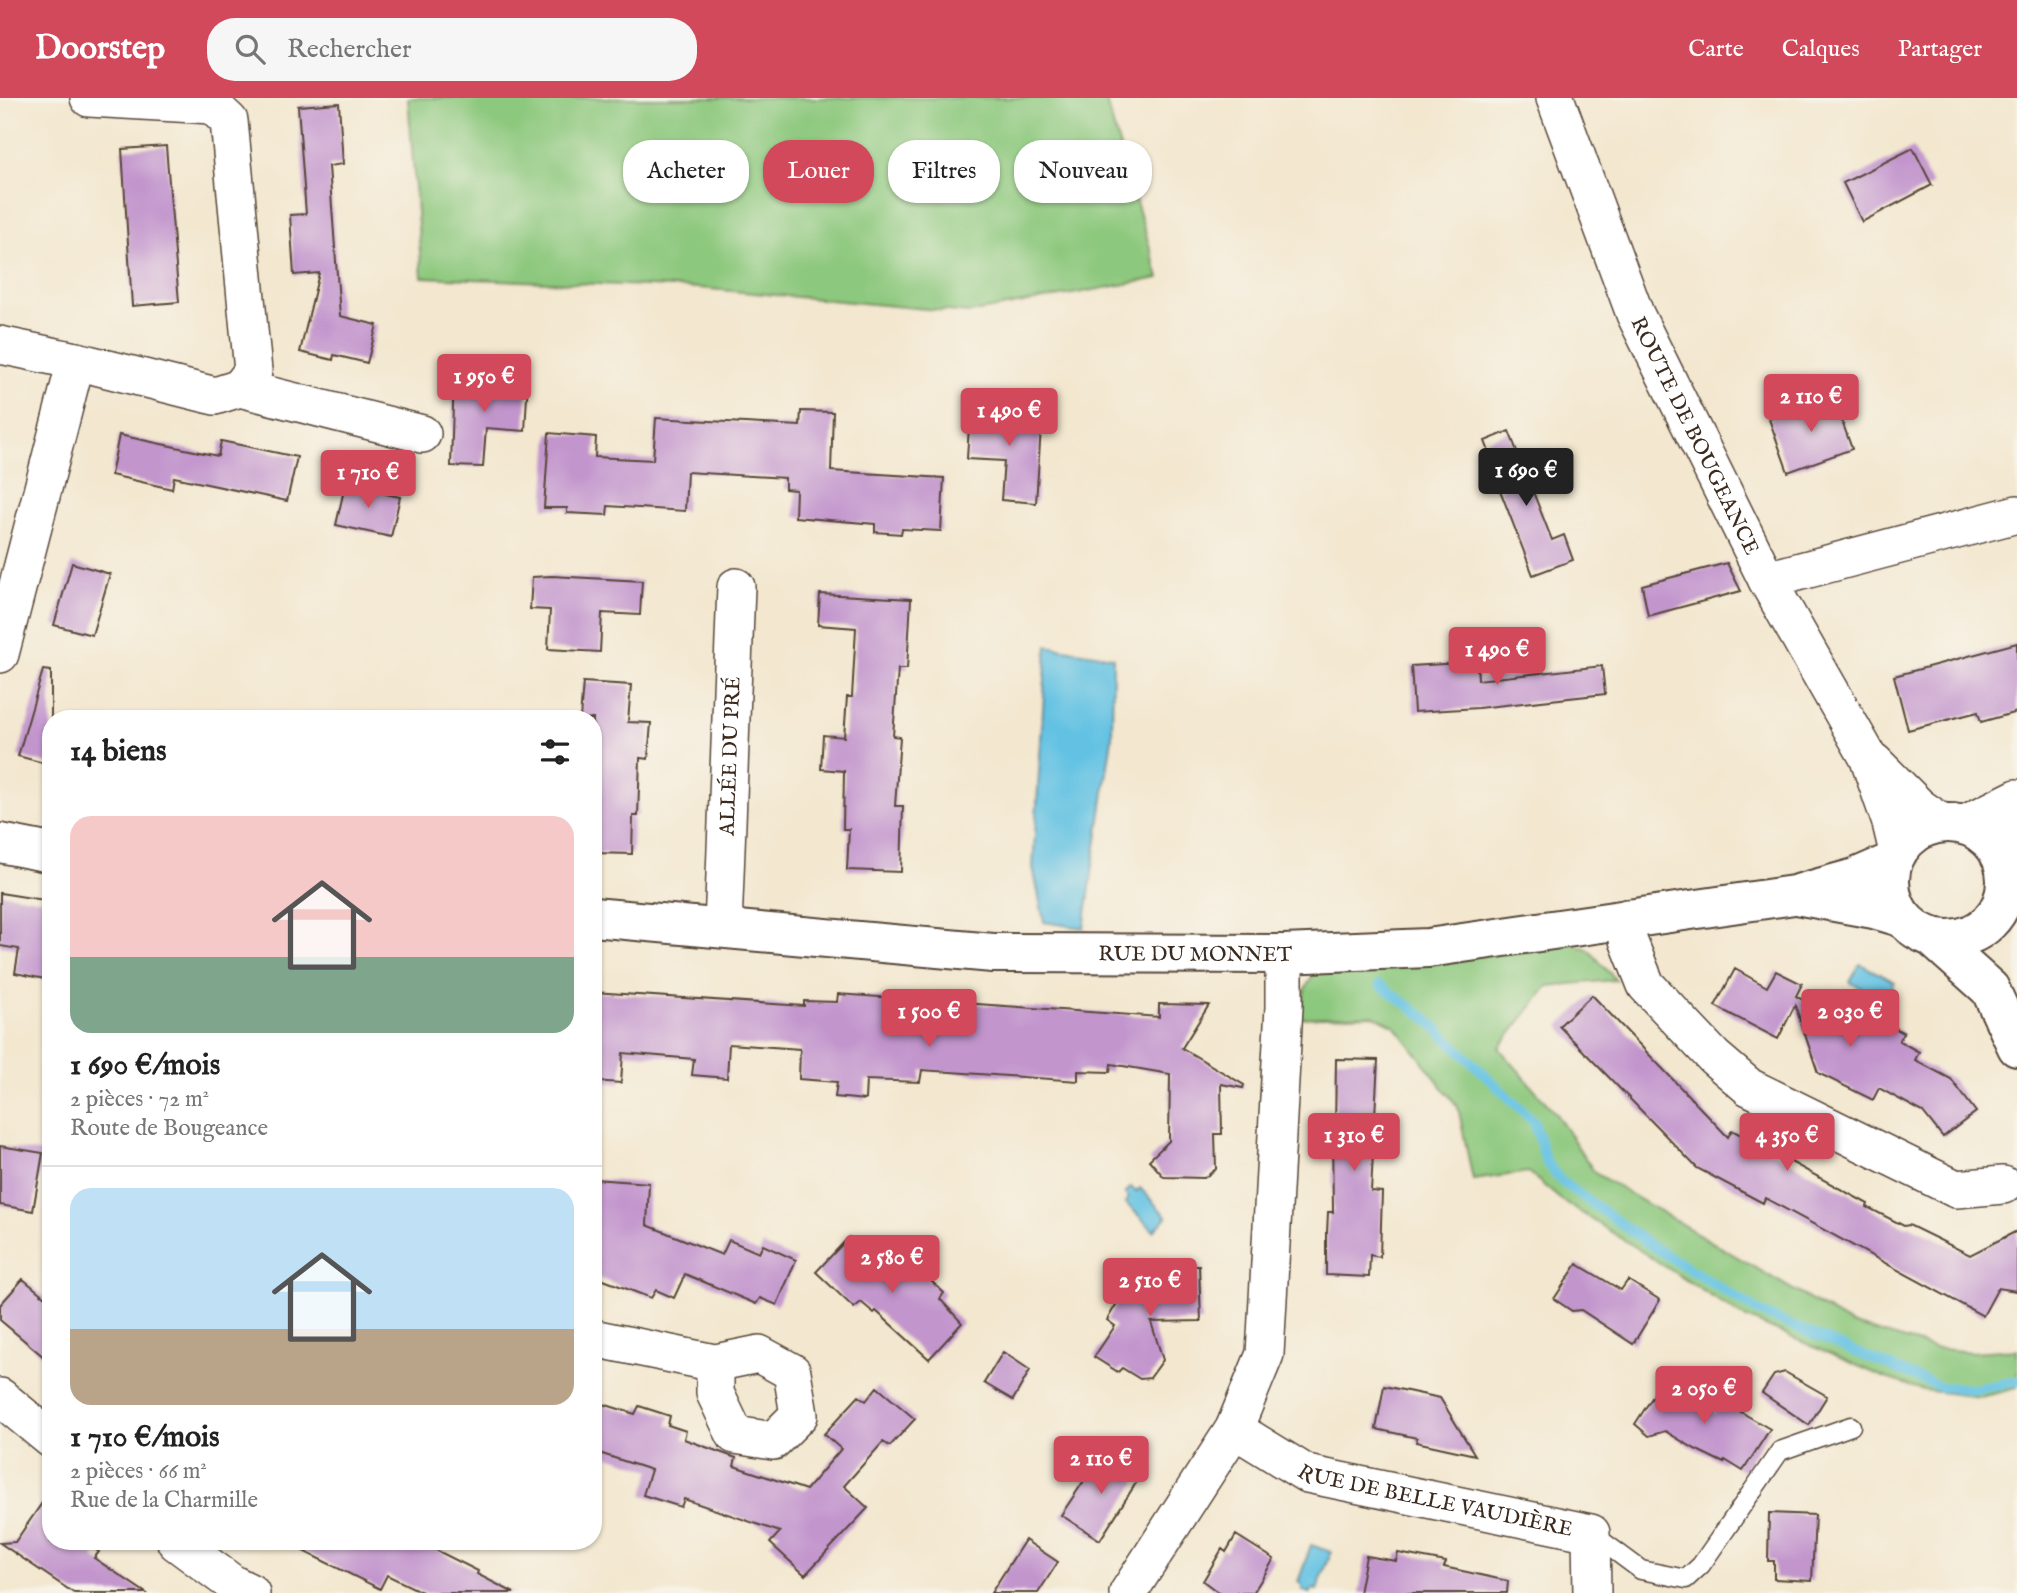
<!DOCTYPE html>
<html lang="fr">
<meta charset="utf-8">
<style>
:root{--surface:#fff;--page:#f6f6f6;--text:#222;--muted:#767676;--line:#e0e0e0;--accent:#d1495b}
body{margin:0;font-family:"IM FELL English",serif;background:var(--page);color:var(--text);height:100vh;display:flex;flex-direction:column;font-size:26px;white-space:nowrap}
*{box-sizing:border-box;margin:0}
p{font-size:23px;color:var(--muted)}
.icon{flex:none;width:38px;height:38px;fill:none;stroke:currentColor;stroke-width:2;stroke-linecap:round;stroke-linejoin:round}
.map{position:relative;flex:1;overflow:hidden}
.sheet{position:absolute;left:42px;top:612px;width:560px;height:840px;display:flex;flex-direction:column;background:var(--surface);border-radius:28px;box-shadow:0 2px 5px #0004}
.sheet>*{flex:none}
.guide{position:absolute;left:623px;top:42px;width:665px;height:63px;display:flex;gap:14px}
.price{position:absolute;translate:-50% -60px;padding:0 16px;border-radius:7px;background:var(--accent);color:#fff;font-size:23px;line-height:46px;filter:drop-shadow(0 2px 4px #0008)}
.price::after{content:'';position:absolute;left:50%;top:42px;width:21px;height:16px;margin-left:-10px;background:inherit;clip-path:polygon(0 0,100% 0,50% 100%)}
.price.current{background:#222;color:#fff}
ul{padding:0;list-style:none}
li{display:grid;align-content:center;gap:14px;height:371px;padding:0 28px}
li+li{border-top:2px solid var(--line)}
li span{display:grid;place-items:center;height:217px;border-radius:21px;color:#555}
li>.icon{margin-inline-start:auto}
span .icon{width:126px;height:126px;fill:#fffc;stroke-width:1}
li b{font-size:30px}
h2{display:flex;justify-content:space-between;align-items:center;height:84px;padding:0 28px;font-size:30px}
.pill{padding:0 24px;border-radius:28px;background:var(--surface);box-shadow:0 2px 5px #0004;font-size:24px;line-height:63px}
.pill.current{background:var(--accent);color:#fff}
header{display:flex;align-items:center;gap:42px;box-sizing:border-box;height:98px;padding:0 35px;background:var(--accent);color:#fff}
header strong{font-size:33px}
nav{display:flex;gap:38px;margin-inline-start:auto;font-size:24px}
.search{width:490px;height:63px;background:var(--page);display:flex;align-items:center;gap:18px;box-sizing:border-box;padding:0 24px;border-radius:28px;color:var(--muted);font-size:26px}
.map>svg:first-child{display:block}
.green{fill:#8cc87d;stroke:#64794e;stroke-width:2}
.water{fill:#64c2e3;stroke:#507680;stroke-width:2}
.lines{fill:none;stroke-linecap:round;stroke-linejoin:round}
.stream{stroke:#64c2e3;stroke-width:10}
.building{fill:#c295cd}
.lane-casing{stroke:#574639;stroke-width:21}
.street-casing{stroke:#574639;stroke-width:40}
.secondary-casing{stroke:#574639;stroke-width:42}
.lane{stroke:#fff;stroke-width:18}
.street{stroke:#fff;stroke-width:37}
.secondary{stroke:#fff;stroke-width:38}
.labels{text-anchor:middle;stroke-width:6;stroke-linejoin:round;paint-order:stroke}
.street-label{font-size:21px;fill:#3b2a1e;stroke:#f7f3e8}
</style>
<header>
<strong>Doorstep</strong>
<div class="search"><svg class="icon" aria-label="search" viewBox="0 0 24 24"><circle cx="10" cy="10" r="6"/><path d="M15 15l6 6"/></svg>Rechercher</div>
<nav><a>Carte</a><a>Calques</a><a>Partager</a></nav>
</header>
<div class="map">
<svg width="2017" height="1495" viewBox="0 0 2017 1495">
<rect width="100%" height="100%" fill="#f7f3e8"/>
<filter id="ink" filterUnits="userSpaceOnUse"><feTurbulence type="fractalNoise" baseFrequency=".0143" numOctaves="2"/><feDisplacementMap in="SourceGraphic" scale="14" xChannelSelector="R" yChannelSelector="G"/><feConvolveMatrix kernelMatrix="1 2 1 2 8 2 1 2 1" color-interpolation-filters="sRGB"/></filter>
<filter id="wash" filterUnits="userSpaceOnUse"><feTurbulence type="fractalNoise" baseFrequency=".00686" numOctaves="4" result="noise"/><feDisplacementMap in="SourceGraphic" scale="28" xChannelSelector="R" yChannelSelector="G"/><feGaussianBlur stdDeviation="1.57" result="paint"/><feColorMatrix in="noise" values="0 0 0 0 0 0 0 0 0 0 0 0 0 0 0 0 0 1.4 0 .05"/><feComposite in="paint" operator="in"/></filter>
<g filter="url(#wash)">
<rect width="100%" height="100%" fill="#f3e7cf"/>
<!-- green -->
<path class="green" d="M 408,0 L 1105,0 L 1159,180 L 969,215 L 699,190 L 422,179 Z
M 1558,841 L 1588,851 L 1616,882 L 1548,888 L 1499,950 L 1556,1016 L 1595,1075 L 1851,1226 L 1933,1250 L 1971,1254 L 2017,1251 L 2017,1290 L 1980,1299 L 1923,1292 L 1886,1280 L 1742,1218 L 1560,1101 L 1528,1074 L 1473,1082 L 1458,1009 L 1395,928 L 1373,917 L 1300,920 L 1305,891 L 1319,868 Z"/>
<!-- water -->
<path class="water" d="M 1047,548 L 1113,559 L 1112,640 L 1084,830 L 1044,824 L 1033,769 Z
M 1860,866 L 1895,884 L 1884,903 L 1850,884 Z
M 1131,1089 L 1136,1094 L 1140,1090 L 1167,1119 L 1154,1133 L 1125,1104 L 1129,1100 L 1125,1096 Z
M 1311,1447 L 1331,1454 L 1317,1492 L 1313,1491 L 1310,1495 L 1302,1492 L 1302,1487 L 1298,1484 Z"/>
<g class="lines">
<!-- stream -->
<path class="stream" d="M 1380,887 L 1426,920 L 1534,1024 L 1546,1064 L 1562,1084 L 1652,1148 L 1761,1215 L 1940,1289 L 1975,1291 L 2017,1283"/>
</g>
<g id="blocks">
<!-- building -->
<path class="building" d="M 339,5 L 343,66 L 329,68 L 340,218 L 377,227 L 367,265 L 334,257 L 333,262 L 300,254 L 319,175 L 294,177 L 290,117 L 306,116 L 298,8 Z
M 166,48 L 179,204 L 132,208 L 122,51 Z
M 1913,50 L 1932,87 L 1862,124 L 1843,85 Z
M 454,276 L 528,281 L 525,333 L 486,330 L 483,369 L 451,368 Z
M 1833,298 L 1852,351 L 1788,374 L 1769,321 Z
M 970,310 L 1042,314 L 1036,405 L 1001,402 L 1004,363 L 967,361 Z
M 801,313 L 833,314 L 831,373 L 944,380 L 941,433 L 902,431 L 901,436 L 875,434 L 875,426 L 795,419 L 796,392 L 785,391 L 785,380 L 687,374 L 685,413 L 608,408 L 607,417 L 567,415 L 567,410 L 544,410 L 549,335 L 596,339 L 595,359 L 653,362 L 656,320 L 800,328 Z
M 1509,333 L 1552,442 L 1564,437 L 1573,462 L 1533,477 L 1500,392 L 1503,391 L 1485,343 Z
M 119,337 L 218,358 L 221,343 L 297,359 L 287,403 L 174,379 L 172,391 L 111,377 Z
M 346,383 L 372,390 L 371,393 L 400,399 L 391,439 L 336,427 Z
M 72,465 L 110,476 L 92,537 L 54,527 Z
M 1727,465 L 1741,493 L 1648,518 L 1642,487 Z
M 552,478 L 642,483 L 640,517 L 602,515 L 600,554 L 548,551 L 550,512 L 530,511 L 532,479 Z
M 820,496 L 911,501 L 907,571 L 898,571 L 893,638 L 900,639 L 895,708 L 903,708 L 901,774 L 847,772 L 849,731 L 843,731 L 844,673 L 821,671 L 823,637 L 844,639 L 847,599 L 852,599 L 856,530 L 818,527 Z
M 2017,545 L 2017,614 L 1981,624 L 1978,614 L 1908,632 L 1894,578 Z
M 1477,564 L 1478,582 L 1602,568 L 1605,596 L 1478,610 L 1414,614 L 1411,568 Z
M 43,572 L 51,573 L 51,667 L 18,658 Z
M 583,584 L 631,587 L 628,624 L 651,625 L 648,661 L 640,660 L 638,718 L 633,718 L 632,756 L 593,755 L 593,621 L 580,621 Z
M 0,795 L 51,803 L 51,844 L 45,881 L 15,875 L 19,851 L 0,848 Z
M 1735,871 L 1767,889 L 1776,873 L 1802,886 L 1796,898 L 1848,928 L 1857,910 L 1904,935 L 1899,943 L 1919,954 L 1915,962 L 1951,981 L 1976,1014 L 1943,1039 L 1923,1014 L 1879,990 L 1873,1002 L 1818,975 L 1795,907 L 1778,941 L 1715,908 Z
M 593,894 L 804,908 L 804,903 L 837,904 L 838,896 L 1159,919 L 1159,906 L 1209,907 L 1182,950 L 1244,987 L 1243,990 L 1221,986 L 1222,1036 L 1215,1036 L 1216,1071 L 1204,1080 L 1164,1079 L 1149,1062 L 1169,1043 L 1170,976 L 1111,966 L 1110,974 L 1078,973 L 1078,983 L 922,972 L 920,984 L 866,982 L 865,1002 L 835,999 L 837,984 L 799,981 L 800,951 L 729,946 L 727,980 L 692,977 L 694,961 L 623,955 L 621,985 L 593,983 Z
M 1592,897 L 1728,1039 L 1732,1032 L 1868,1106 L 1867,1109 L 1904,1128 L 1909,1127 L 1970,1157 L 2017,1133 L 2017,1193 L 1998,1190 L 1983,1218 L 1765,1100 L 1763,1105 L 1697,1070 L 1559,928 Z
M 1336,961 L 1378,962 L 1371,1093 L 1382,1094 L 1380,1159 L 1370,1157 L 1369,1179 L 1326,1177 L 1326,1135 L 1327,1135 L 1328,1114 L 1333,1114 L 1332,1033 L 1335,1033 Z
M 0,1048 L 43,1055 L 33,1113 L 0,1107 Z
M 593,1081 L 649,1085 L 647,1127 L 722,1157 L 729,1142 L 759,1155 L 763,1147 L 796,1162 L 777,1207 L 760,1200 L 756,1206 L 685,1176 L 674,1200 L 656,1192 L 651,1200 L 593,1178 Z
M 849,1139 L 875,1161 L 879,1155 L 894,1168 L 904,1158 L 944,1195 L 940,1201 L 962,1225 L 929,1261 L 876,1213 L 874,1215 L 861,1204 L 854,1210 L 816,1174 Z
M 1577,1166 L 1621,1192 L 1628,1182 L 1660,1202 L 1633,1246 L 1581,1212 L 1572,1213 L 1554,1201 Z
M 1163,1167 L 1199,1167 L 1201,1223 L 1151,1224 L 1163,1262 L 1150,1280 L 1140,1281 L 1122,1270 L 1118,1274 L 1094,1259 L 1115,1228 L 1107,1222 L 1133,1178 L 1164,1177 Z
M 23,1181 L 51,1204 L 51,1265 L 0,1222 L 0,1207 Z
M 1003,1254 L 1030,1272 L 1013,1302 L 984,1285 Z
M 1785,1274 L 1827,1298 L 1809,1327 L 1762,1295 L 1774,1277 Z
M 1663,1283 L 1715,1315 L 1722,1303 L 1770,1331 L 1743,1373 L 1725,1362 L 1724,1365 L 1695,1351 L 1665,1333 L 1649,1338 L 1635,1326 Z
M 1384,1288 L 1440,1300 L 1475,1357 L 1416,1344 L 1417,1340 L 1376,1331 Z
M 877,1289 L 915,1321 L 890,1348 L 883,1344 L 844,1388 L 868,1410 L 805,1477 L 770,1445 L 780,1434 L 684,1401 L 681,1409 L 643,1397 L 651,1372 L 593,1353 L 593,1335 L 603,1306 L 635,1316 L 639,1308 L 670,1318 L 668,1327 L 686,1333 L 684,1341 L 736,1360 L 734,1368 L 806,1392 L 841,1351 L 824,1336 L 859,1298 L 866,1303 Z
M 1104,1353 L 1141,1377 L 1100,1442 L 1061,1417 Z
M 51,1392 L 51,1444 L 84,1444 L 99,1454 L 94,1460 L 146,1495 L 74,1495 L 0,1445 L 15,1444 Z
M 1769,1415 L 1815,1417 L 1812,1483 L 1774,1481 L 1774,1463 L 1768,1463 Z
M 1236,1437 L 1274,1461 L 1253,1495 L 1219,1495 L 1203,1483 L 1222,1451 L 1226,1454 Z
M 1025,1442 L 1058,1464 L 1038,1495 L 991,1495 Z
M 285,1444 L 420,1444 L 478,1473 L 477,1476 L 514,1495 L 424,1495 L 387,1477 L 380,1491 Z
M 1398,1455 L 1446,1464 L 1444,1469 L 1508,1483 L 1507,1495 L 1359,1495 L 1366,1458 L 1396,1463 Z"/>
</g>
</g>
<g filter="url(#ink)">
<use href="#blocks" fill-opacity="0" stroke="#574639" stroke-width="2"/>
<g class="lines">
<defs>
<path id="lane" d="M 1591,1435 L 1641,1472 L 1686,1481 L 1701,1467 L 1780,1353 L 1851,1328"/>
<g id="street">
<path d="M 89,0 L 212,7 L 229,23 L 253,273 L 240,290"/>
<path id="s1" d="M 1555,0 L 1635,216 L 1767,482 L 1868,659 L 1891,725 L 1898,754"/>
<path d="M 0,247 L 76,263 L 215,298 L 240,290 L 422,336"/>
<path d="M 1767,482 L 2017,416"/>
<path d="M 0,556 L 76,263"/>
<path d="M 1874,664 L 1919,709 L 1942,725"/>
<path d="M 1963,727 L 2017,700"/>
<path d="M 1999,755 L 2017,726"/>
<path d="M 1627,820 L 1628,842 L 1646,887 L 1714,959 L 1749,989 L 1956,1091 L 2003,1087"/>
<path id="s2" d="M 723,830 L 736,489"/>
<path d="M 593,1240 L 715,1265 L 759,1256 L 792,1274 L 799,1317 L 773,1343 L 735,1337 L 715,1295 L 715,1265"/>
<path d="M 0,1299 L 51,1341"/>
<path id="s3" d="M 1234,1331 L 1307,1376 L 1591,1435 L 1592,1495"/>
<path d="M 176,1444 L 233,1486 L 251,1495"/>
<path d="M 1128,1495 L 1234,1331 L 1265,1256 L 1284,909 L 1284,856"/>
</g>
<g id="secondary">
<circle cx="1948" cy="783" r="58"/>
<path d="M 0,745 L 51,755"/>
<path d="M 1802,798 L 1874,811 L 1901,819"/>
<path id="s4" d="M 593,819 L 993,855 L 1284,856 L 1428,850 L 1794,797 L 1855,780 L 1892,764"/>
<path d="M 1933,840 L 1990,891 L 2017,949"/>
</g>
</defs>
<!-- lane casing -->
<use href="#lane" class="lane-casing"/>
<!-- street casing -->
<use href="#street" class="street-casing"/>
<!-- secondary casing -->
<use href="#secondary" class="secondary-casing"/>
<!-- lane -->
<use href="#lane" class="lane"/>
<!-- street -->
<use href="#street" class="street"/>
<!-- secondary -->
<use href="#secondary" class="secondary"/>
</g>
</g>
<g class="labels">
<!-- street labels -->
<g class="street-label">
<text dy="7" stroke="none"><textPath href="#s1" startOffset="366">ROUTE DE BOUGEANCE</textPath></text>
<text dy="7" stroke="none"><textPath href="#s2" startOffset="172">ALLÉE DU PRÉ</textPath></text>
<text dy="7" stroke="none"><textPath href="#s4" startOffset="604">RUE DU MONNET</textPath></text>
<text dy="7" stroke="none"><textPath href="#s3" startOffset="217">RUE DE BELLE VAUDIÈRE</textPath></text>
</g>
</g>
</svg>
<b class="price" style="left:484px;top:316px">1 950 €</b>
<b class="price" style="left:1811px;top:336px">2 110 €</b>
<b class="price" style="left:1009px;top:350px">1 490 €</b>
<b class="price current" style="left:1526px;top:410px">1 690 €</b>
<b class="price" style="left:368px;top:412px">1 710 €</b>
<b class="price" style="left:1497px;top:589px">1 490 €</b>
<b class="price" style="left:929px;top:951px">1 500 €</b>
<b class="price" style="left:1850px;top:951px">2 030 €</b>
<b class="price" style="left:1354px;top:1075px">1 310 €</b>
<b class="price" style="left:1787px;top:1075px">4 350 €</b>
<b class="price" style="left:892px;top:1197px">2 580 €</b>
<b class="price" style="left:1150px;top:1220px">2 510 €</b>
<b class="price" style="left:1704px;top:1328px">2 050 €</b>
<b class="price" style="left:1101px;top:1398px">2 110 €</b>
<div class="guide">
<a class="pill">Acheter</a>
<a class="pill current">Louer</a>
<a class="pill">Filtres</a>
<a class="pill">Nouveau</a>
</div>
<section class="sheet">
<h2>14 biens<svg class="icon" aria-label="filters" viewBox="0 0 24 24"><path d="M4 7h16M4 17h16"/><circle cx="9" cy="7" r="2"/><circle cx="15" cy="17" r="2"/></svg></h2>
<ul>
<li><span style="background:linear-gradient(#f6c9c9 65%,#7fa58c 0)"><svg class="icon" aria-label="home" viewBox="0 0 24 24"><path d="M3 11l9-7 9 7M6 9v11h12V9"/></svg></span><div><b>1 690 €/mois</b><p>2 pièces · 72 m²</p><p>Route de Bougeance</p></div></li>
<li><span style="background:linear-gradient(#bfe0f5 65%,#b9a48a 0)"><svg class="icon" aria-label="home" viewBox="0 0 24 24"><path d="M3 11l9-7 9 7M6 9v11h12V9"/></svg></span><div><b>1 710 €/mois</b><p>2 pièces · 66 m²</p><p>Rue de la Charmille</p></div></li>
</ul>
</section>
</div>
